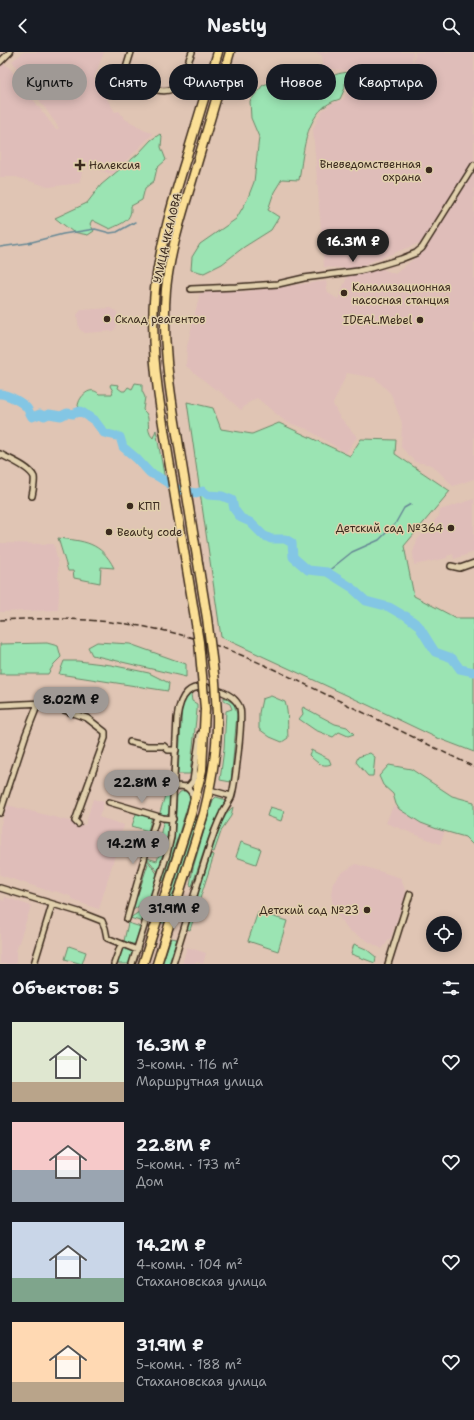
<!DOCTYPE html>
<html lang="ru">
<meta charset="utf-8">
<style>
:root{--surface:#171b24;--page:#242831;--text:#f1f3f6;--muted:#9ea1a6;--accent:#9f9995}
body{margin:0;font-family:"Shantell Sans",sans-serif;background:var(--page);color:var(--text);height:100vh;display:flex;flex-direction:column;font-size:15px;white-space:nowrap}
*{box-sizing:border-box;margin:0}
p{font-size:13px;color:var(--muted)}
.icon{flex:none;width:22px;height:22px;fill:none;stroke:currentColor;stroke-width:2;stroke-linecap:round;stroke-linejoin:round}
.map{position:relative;height:912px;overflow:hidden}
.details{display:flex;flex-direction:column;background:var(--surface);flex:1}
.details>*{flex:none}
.guide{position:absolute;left:12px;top:12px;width:450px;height:36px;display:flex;gap:8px}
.controls{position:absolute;left:426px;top:864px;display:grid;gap:8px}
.controls a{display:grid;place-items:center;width:36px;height:36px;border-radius:50%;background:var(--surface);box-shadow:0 2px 10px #0003;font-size:20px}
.price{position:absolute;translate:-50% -34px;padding:0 9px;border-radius:14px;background:var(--accent);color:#111;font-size:13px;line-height:26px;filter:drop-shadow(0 1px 2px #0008)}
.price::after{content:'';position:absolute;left:50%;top:24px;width:12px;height:9px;margin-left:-6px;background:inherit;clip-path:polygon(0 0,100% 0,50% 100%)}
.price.on{background:#222;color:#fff}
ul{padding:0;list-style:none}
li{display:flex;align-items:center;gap:12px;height:100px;padding:0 12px}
li span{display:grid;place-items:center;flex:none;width:112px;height:80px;border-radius:0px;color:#555}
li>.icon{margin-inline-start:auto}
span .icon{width:48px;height:48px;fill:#fffc;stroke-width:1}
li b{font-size:17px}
h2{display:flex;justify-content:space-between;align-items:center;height:48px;padding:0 12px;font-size:17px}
.tag{padding:0 14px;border-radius:18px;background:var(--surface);box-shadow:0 2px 10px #0003;font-size:14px;line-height:36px}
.tag.on{background:var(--accent);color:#111}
header{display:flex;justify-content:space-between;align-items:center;height:52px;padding:0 12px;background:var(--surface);font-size:18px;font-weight:700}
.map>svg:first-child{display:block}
.built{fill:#dfbdb9}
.green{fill:#9be4b3;stroke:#6b8768}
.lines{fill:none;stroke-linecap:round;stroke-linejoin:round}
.stream{stroke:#668895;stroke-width:1.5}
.river{stroke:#83c6e4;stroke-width:9}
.minor-casing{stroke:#3b2a1e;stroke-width:8}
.primary-casing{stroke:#3b2a1e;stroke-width:11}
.minor{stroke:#e1d0ad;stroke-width:5}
.primary{stroke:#fbdf96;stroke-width:8}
.rail{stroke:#3b2a1e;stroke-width:1.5;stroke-dasharray:6 3;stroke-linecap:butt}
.primary-bridge-casing{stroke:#3b2a1e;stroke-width:11;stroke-linecap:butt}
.primary-bridge{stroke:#fbdf96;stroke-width:8}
.poi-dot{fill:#3b2a1e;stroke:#e1d0ad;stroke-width:1.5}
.labels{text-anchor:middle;stroke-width:3;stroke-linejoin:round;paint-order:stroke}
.poi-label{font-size:11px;fill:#3b2a1e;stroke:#e1d0ad;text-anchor:start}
.street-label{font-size:11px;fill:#3b2a1e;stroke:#e1d0ad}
</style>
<header><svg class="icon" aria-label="back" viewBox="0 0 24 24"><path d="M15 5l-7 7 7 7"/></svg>Nestly<svg class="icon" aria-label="search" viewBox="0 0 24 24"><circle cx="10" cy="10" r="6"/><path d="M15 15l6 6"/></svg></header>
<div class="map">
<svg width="474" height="912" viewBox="0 0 474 912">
<rect width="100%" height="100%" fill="#e0c5b4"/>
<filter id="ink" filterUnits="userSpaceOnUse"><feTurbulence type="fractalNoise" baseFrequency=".025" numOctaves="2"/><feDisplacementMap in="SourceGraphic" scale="8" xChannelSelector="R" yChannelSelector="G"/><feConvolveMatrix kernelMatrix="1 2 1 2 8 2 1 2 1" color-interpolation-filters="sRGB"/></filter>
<g filter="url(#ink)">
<!-- built -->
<path class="built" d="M 24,0 L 104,0 L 94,26 L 115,60 L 119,59 L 125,67 L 153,82 L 113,122 L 84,114 L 79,131 L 49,135 L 16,125 L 0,125 L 0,13 L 2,11 L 8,14 L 56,78 L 59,76 L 12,9 Z
M 312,0 L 413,0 L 411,26 L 415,0 L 474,0 L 474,115 L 422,194 L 417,192 L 353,217 L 324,215 L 313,77 L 322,59 L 330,52 L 343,47 L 350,37 L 355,33 L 364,24 L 411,30 L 411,29 L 364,23 L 351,19 L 323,16 L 322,3 Z
M 474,116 L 474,427 L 453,434 L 432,413 L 415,410 L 401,395 L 402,371 L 391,342 L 375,326 L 347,321 L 333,352 L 339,364 L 357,385 L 346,401 L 307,377 L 286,370 L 257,346 L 248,351 L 241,358 L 217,337 L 216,338 L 186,314 L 187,294 L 200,241 L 238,237 L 239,240 L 326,229 L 328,241 L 338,247 L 348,223 L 380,216 L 395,222 L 426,197 L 425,196 Z
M 111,256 L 117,260 L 117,274 L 113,279 L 85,281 L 79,277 L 77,263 L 81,258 Z
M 474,447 L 474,500 L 454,507 L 453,502 L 447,504 L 447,506 L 414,513 L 413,500 L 417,488 L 439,464 L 440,458 Z
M 0,491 L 54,492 L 58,511 L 59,542 L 58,558 L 0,560 Z
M 93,747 L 104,750 L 99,765 L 124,773 L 99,857 L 75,849 L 70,844 L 55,839 L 52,840 L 0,823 L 0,775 L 7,753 L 85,773 Z
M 393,754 L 447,774 L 440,792 L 386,771 Z
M 356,812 L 401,826 L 406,842 L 391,885 L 382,897 L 348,878 L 337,862 L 333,854 L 331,842 L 333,830 L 341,821 Z
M 5,845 L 31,854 L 16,899 L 16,912 L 0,912 L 0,847 L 4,849 Z
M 187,895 L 206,901 L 203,912 L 196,910 L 195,912 L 182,912 Z"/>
<!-- green -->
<path class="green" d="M 350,20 L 361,24 L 358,29 L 345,31 L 345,36 L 340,47 C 305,56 304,98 299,128 L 282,127 L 274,140 L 268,158 L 279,165 L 271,178 L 244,195 L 222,212 L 204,221 L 191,218 L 192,205 L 200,192 L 236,167 L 247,148 L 254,130 L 259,85 L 251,66 L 250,49 L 263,33 L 282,27 L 325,33 C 329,22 340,21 350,20 Z
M 160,82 L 162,84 L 161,95 L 166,108 L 157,116 L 154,129 L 145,136 L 142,148 L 131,154 C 132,169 122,171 110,177 L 92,168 L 90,172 L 94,179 L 88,183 L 73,180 L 55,166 L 87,151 L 101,133 L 138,102 L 151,88 Z
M 135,331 L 142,332 L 142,339 L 145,345 L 143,358 C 153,365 144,378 153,386 L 156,378 L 165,428 L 157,422 L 150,420 L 136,404 L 124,394 L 122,385 L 104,379 L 96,368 L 88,362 L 86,358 L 82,358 L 78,354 C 79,344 91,333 99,342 L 112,342 L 113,339 L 110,334 L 111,332 L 119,333 L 118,336 L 122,339 L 125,339 L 128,335 L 132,337 Z
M 187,350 L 213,356 L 221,377 L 252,382 L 279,371 L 350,404 L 361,387 L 396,388 L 395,402 L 450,439 L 404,494 L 414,544 L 456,566 L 474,566 L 474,700 L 435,685 L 370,654 L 221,585 Z
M 58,486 C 84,489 101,490 114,516 L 101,515 L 100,531 L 74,526 L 73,519 L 68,519 Z
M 97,590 L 130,592 L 186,612 L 186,625 L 92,603 L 88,595 Z
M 47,591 L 58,594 L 61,605 L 54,612 L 48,622 L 0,622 L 0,592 Z
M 64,609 L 78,609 L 111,613 L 149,621 L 169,631 L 168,639 L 59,622 Z
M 191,642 L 192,649 L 197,652 L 197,658 L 190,722 L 178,722 L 182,655 L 186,645 Z
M 271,644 L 285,650 C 289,662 287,674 288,686 L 282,690 L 270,685 L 259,677 L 259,661 L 262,647 Z
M 224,645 L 234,652 L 237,662 L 231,730 L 220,728 L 224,697 L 226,659 L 232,657 L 230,652 L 224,649 Z
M 303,655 L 335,672 L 347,675 L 354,682 L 348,684 L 339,680 L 333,685 L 315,678 L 299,667 L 303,662 L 302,657 Z
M 311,698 L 329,707 L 331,712 C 322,716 315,709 309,703 Z
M 370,701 L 375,705 L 373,724 L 368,724 L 356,710 L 358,705 Z
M 389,713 L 411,717 L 452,744 L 474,750 L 474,794 L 465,785 L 437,777 L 421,771 L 399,757 L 396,752 L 393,742 L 383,733 L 379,724 Z
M 167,724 L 171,724 L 169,765 L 159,764 L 166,740 Z
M 184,739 L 188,741 L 190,746 L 164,829 L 162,828 L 174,788 L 177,744 L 180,740 Z
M 216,745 L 223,747 L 225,750 L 224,754 L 211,778 L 192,834 L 190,833 L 193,816 L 213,748 Z
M 233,755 L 231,764 L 222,777 L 214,800 L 211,799 C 215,786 222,763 233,755 Z
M 270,755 L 284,759 L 281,769 L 267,764 Z
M 137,759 L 152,764 L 148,779 L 132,774 Z
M 196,763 L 198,764 L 195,775 L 164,871 L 162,871 Z
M 166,768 L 170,770 L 165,795 L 158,820 L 147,806 L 157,809 L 163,790 L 159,789 L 163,771 Z
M 241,790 L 261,797 L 256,812 L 236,805 Z
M 210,802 L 214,803 L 190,878 L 187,877 Z
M 145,805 L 158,823 L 150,847 L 130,860 L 134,844 L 137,845 L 148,812 L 143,811 Z
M 148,854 L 143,870 L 130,866 Z
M 258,860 L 287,869 L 278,899 L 248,889 Z
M 128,871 L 141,875 L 136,892 L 130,892 L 124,889 Z
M 171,886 L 177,887 L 169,912 L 162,912 Z
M 354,892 L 366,897 L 376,905 L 375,911 L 351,902 Z
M 69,894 L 86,900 L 82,912 L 65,907 Z
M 123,895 L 132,898 L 133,900 L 129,912 L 117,912 Z"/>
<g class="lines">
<!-- stream -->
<path class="stream" d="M 0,195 L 28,191 L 63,182 L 95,177 L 110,181 L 117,180 L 135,170
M 327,520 L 352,500 L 379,488 L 395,472 L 404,456 L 411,452"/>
<!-- river -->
<path class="river" d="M 0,342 C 8,342 23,351 27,356 C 29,359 30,362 32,365 L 40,362 L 44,364 L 49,362 L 61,364 L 67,361 L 73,362 L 80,359 L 82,360 L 95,369 L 104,381 L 120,385 L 123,395 L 136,406 L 150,421 L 157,424 L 179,438 L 184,439 L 196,441 L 203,439 L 208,443 L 222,444 L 232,448 L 234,457 L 241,466 L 250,470 L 263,483 L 271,487 L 285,487 L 292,491 L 293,505 L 308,518 L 327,520 L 351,535
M 354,538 L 366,549 L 389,555 L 401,562
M 406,564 L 418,573 L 435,600 L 452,606 L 460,617 L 474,620"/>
<defs>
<path id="minor" d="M 131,0 L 123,26 C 137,31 168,48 178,32 C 184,23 188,10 192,0
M 0,10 L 10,0
M 191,237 L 236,235 L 278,232 L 304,226 L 358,219 L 371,216 L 401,207 L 416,201 L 422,196 L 474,113
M 0,402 C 9,407 30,415 34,425 C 35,430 33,439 32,444
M 451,514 L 460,516 L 474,511
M 0,653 L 44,651 L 87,666 L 105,680 L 105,686 L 75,769 L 78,772
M 130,690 L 147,694 L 164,694 L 168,698 L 176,698
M 174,734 C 186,734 189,734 194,746
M 185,735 L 189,734 L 193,729 L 200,682
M 210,738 L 231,744
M 109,750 L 163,766 L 173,767
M 0,761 L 26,682 L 38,652
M 0,836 L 79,860 L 102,869 L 105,876 L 107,886 L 137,898
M 127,867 L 150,786 L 157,765
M 34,912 L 52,853
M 114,912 L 121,892
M 132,912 L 167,802 L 171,785 L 177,666 C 180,643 189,630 214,637 C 225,640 236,645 240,656 C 243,668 235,734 231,746 C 228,752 224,757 222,762 C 216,774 212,786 208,799 C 196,836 185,874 173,912
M 388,912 L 410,842"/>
<path id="primary" d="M 164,378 C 156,331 150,284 155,237 C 160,193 172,152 185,110 C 196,73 207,37 218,0
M 177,382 C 169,334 162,286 166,237 C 170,198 183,160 194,122 C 206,82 218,41 230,0
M 143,912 L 191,762 L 202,718 L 205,657
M 157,912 L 204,761 C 212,728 218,696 217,662"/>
</defs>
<!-- minor casing -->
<use href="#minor" class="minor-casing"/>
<!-- primary casing -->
<use href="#primary" class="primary-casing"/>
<!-- minor -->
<use href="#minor" class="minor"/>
<!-- primary -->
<use href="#primary" class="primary"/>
<!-- rail -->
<path class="rail" d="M 0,568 C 58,565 118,567 174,581 C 225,593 272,616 319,639 C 371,664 423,690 474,715"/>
<defs>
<path id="primary-bridge" d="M 164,378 L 199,590 L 205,657
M 177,382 L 207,566 L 215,630 L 217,662"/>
</defs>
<!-- primary-bridge casing -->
<use href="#primary-bridge" class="primary-bridge-casing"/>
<!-- primary-bridge -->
<use href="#primary-bridge" class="primary-bridge"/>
</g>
</g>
<!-- markers -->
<g class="poi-dot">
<path d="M78 107h4v4h4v4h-4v4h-4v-4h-4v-4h4z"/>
<circle cx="429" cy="118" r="4"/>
<circle cx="344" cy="241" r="4"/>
<circle cx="107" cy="267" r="4"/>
<circle cx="420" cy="268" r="4"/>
<circle cx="130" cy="454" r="4"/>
<circle cx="451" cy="476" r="4"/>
<circle cx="109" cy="480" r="4"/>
<circle cx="367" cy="858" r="4"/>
</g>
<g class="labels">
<!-- poi labels -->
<g class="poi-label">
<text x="421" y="116" text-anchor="end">Вневедомственная<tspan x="421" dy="13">охрана</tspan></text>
<text x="89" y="117">Налексия</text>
<text x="352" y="239">Канализационная<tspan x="352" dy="13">насосная станция</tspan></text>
<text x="115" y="271">Склад реагентов</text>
<text x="412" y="272" text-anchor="end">IDEAL.Mebel</text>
<text x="138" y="458">КПП</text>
<text x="443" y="480" text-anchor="end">Детский сад №364</text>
<text x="117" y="484">Beauty code</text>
<text x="359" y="862" text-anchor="end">Детский сад №23</text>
</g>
<!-- street labels -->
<g class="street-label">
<text transform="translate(167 186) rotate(-77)" y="4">УЛИЦА ЧКАЛОВА</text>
</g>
</g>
</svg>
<div class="controls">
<a><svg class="icon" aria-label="locate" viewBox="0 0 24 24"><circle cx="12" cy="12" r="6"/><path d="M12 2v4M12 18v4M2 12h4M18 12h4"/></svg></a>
</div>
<b class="price on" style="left:353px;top:211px">16.3M ₽</b>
<b class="price" style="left:71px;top:669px">8.02M ₽</b>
<b class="price" style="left:142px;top:752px">22.8M ₽</b>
<b class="price" style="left:133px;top:813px">14.2M ₽</b>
<b class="price" style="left:174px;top:878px">31.9M ₽</b>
<div class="guide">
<a class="tag on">Купить</a>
<a class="tag">Снять</a>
<a class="tag">Фильтры</a>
<a class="tag">Новое</a>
<a class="tag">Квартира</a>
</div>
</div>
<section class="details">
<h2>Объектов: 5<svg class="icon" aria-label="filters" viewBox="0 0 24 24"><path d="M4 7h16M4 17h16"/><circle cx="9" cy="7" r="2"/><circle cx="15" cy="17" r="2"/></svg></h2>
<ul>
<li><span style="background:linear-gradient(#dfe7d0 75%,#b9a48a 0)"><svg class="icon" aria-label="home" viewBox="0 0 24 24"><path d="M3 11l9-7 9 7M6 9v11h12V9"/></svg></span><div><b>16.3M ₽</b><p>3-комн. · 116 m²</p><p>Маршрутная улица</p></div><svg class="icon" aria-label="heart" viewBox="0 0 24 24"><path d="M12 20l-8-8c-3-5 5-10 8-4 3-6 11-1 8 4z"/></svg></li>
<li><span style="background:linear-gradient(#f6c9c9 60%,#9aa5b1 0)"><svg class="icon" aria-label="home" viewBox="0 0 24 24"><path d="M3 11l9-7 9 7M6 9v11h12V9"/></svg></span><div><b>22.8M ₽</b><p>5-комн. · 173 m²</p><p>Дом</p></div><svg class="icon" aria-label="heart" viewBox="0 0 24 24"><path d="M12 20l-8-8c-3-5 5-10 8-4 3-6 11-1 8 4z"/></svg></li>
<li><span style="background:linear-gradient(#c9d6e8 70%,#7fa58c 0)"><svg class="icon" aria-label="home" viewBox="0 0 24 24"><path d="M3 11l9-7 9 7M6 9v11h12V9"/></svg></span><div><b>14.2M ₽</b><p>4-комн. · 104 m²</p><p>Стахановская улица</p></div><svg class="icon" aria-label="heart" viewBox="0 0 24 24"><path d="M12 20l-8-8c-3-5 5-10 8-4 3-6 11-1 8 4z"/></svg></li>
<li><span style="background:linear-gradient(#ffd9b3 75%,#b9a48a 0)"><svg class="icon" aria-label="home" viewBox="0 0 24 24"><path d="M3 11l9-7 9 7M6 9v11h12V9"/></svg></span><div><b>31.9M ₽</b><p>5-комн. · 188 m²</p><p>Стахановская улица</p></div><svg class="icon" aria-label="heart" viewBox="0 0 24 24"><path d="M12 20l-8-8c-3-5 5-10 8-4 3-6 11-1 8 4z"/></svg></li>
</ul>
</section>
